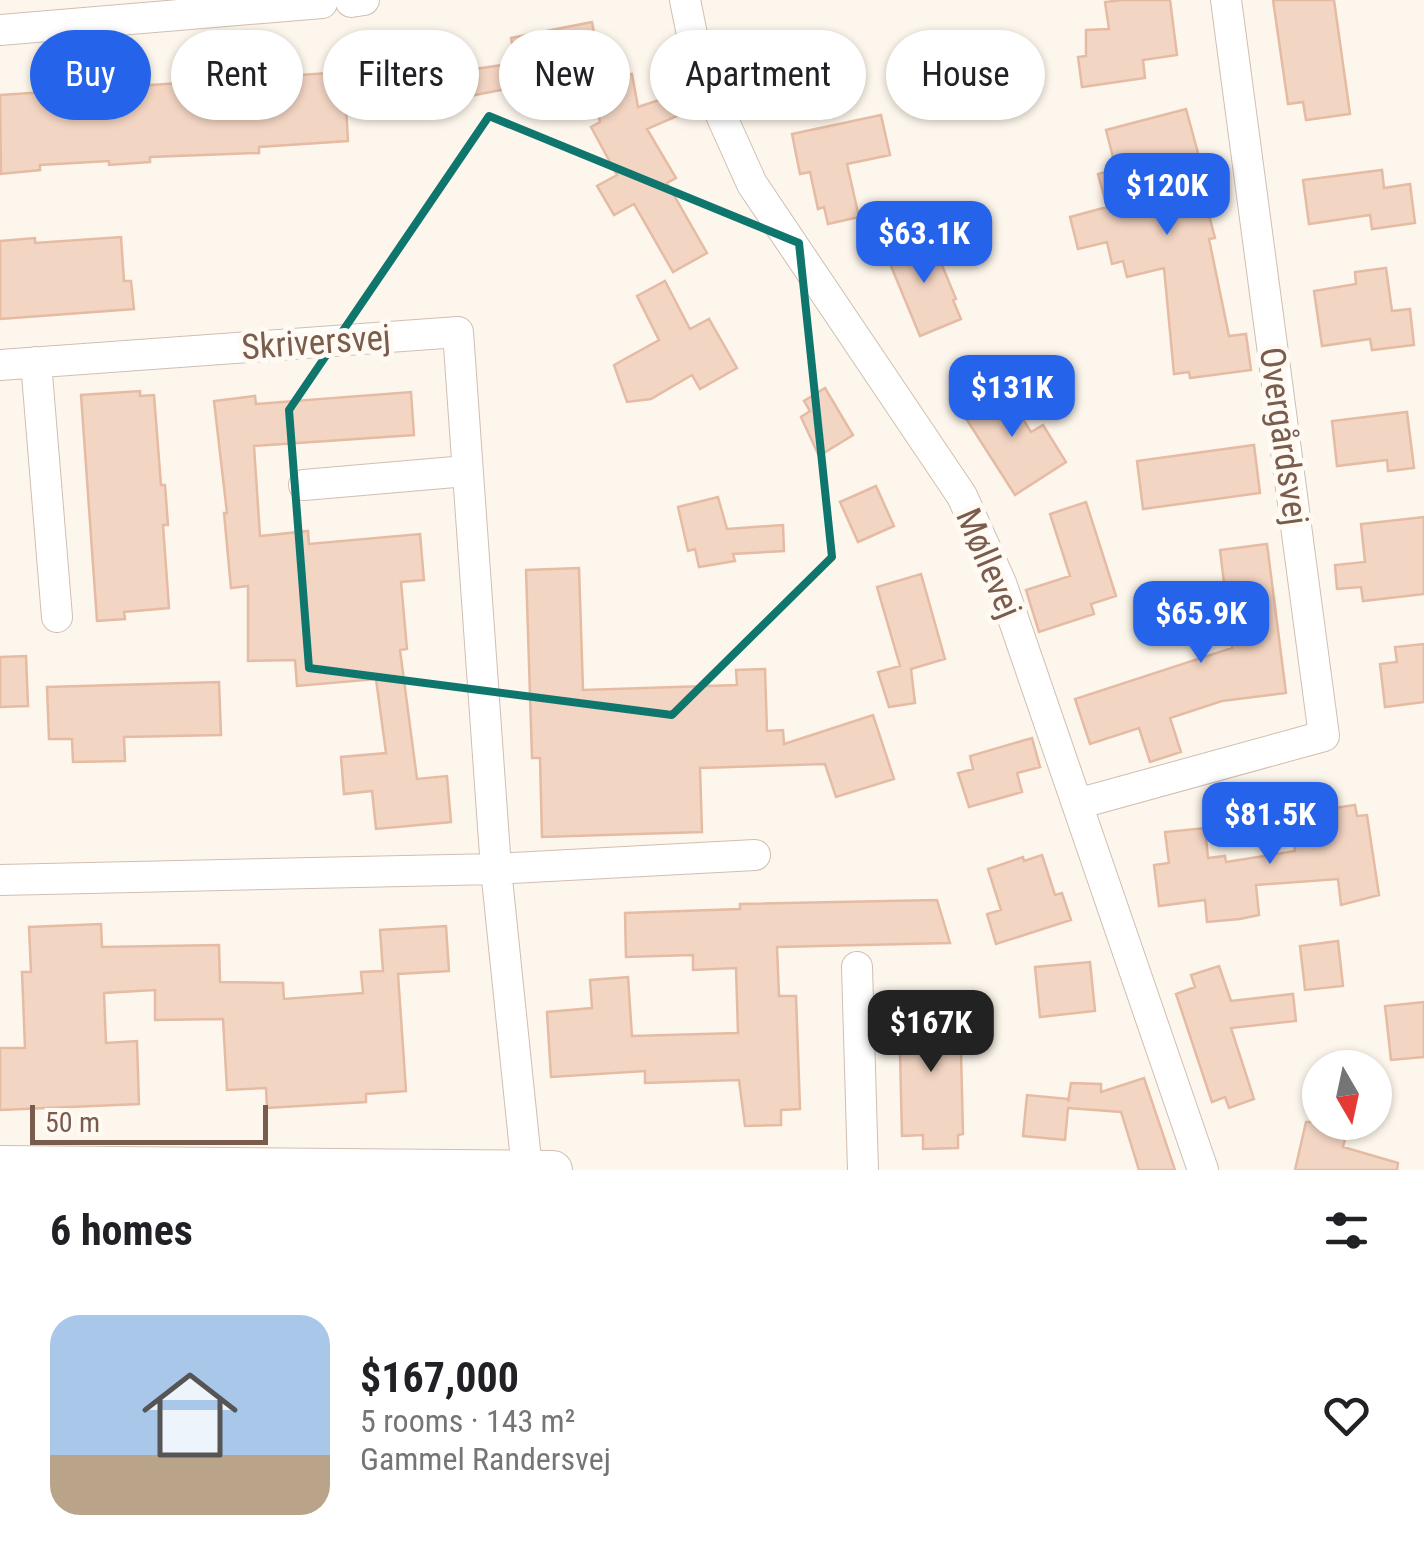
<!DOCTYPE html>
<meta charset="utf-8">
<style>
:root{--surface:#fff;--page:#f2f2f2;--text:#202124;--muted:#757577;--accent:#2563eb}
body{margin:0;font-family:"Roboto Condensed",sans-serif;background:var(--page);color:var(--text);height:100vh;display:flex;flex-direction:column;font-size:38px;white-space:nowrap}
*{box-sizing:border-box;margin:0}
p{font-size:32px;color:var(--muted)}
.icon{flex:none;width:55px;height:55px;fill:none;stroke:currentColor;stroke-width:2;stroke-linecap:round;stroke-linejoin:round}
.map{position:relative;height:1170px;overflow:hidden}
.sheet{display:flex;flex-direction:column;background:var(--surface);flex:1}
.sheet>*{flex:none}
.banner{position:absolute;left:30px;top:30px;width:1365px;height:90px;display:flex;gap:20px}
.needle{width:65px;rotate:171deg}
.controls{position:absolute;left:1302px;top:1050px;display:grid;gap:20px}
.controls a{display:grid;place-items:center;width:90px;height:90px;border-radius:50%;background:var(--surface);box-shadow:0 2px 8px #0004;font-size:50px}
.scale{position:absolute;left:30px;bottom:25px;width:238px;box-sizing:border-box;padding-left:10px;border:5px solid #7a5c4d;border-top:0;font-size:28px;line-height:35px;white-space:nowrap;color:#7a5c4d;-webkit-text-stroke:8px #fffaf3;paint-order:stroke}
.price{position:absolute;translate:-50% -85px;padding:0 22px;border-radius:20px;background:var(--accent);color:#fff;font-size:32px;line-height:65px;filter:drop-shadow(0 2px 5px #0008)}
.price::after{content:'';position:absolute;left:50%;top:60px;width:30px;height:22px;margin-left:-15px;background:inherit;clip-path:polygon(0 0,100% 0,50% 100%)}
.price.selected{background:#222;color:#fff}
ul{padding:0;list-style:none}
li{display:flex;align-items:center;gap:30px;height:250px;padding:0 50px}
li span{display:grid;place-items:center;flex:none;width:280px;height:200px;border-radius:30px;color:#555}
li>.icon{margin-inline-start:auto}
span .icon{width:120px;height:120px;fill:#fffc;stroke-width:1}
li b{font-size:42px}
h2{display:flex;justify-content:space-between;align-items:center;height:120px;padding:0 50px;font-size:42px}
.pill{padding:0 35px;border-radius:45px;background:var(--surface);box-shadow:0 2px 8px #0004;font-size:35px;line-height:90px}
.pill.selected{background:var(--accent);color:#fff}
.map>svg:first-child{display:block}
.building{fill:#f3d5c3;stroke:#e6bba3;stroke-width:2.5}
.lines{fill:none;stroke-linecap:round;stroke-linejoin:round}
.minor-casing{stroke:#d1beb0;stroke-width:32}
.tertiary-casing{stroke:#d1beb0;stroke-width:40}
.minor{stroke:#fff;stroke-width:30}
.tertiary{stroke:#fff;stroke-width:38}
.marked{fill:none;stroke:#0f766e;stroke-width:8;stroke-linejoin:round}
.labels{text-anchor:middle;stroke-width:10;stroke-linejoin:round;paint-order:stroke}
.street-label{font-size:35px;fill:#7a5c4d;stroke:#fffaf3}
</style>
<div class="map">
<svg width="1424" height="1170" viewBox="0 0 1424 1170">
<rect width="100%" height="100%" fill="#fdf6ec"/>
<!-- building -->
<path class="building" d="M 1123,0 L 1170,0 L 1177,55 L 1143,60 L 1145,78 L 1082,87 L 1078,57 L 1086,56 L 1086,30 L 1109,29 L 1105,2 Z
M 1273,0 L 1334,0 L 1350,114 L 1306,120 L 1303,102 L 1288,104 Z
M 592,22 L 601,71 L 475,95 L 410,115 L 398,70 L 443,58 L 446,68 L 466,63 L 468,70 L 516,63 L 511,38 Z
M 344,72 L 348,141 L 259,147 L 259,153 L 150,157 L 150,162 L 109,165 L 109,161 L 40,165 L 40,170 L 1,174 L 0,95 Z
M 632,74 L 638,107 L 686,91 L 693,109 L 647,129 L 676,178 L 667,183 L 707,253 L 673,272 L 634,204 L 614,215 L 597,186 L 617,175 L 591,127 L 600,122 L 593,81 Z
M 1186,109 L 1198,153 L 1193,154 L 1215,238 L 1209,239 L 1229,336 L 1246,334 L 1251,370 L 1190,378 L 1189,372 L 1174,374 L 1164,268 L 1127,277 L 1123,261 L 1112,264 L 1107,242 L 1078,249 L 1070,217 L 1107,207 L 1098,174 L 1116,169 L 1106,130 Z
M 881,115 L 890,155 L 847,164 L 859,217 L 828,224 L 824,207 L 818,209 L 810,172 L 800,174 L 792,134 Z
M 1382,170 L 1384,188 L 1410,184 L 1415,223 L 1372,229 L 1370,215 L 1309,224 L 1303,180 Z
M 930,236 L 956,299 L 953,300 L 961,319 L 920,336 L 886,254 Z
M 121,237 L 124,281 L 131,281 L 134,309 L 0,319 L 0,241 L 35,238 L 35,243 Z
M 1386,268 L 1392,311 L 1410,309 L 1414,345 L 1372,350 L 1370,339 L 1322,346 L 1314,291 L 1356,284 L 1355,272 Z
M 665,281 L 690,329 L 709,319 L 737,368 L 700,389 L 692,375 L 651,399 L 627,402 L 614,365 L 659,340 L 637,296 Z
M 1000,383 L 1031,432 L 1043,425 L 1066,462 L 1015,495 L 960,409 Z
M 825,388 L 853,435 L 819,456 L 801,417 L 810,411 L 804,401 Z
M 140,391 L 140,396 L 154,395 L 161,485 L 165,485 L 168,525 L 163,525 L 169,608 L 124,612 L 125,619 L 97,621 L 81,395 Z
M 411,392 L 414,435 L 254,446 L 260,536 L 308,531 L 309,544 L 420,534 L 424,580 L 401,582 L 407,649 L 400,650 L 417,779 L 447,776 L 451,822 L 376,829 L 372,791 L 344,794 L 341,757 L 386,753 L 376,679 L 297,686 L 295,660 L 248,661 L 248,586 L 231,588 L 224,513 L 227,513 L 214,401 L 255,396 L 256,404 Z
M 1407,412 L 1414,468 L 1388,471 L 1387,460 L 1337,466 L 1332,421 Z
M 1254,445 L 1260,493 L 1143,509 L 1137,461 Z
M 876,486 L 894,526 L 858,542 L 840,502 Z
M 718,497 L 727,529 L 783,525 L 784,551 L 733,554 L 735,561 L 699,567 L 695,549 L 688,551 L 678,507 Z
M 1086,502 L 1116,596 L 1091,604 L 1094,614 L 1039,632 L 1026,590 L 1070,576 L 1050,514 Z
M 1424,517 L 1424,594 L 1363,601 L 1361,587 L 1337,589 L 1335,565 L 1365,562 L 1361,524 Z
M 1267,544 L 1286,693 L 1222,701 L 1170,718 L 1181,752 L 1150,762 L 1139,728 L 1090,744 L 1075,699 L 1232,648 L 1220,550 Z
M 579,568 L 583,690 L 737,685 L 736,670 L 765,669 L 767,731 L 783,730 L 784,744 L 873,715 L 894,779 L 836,797 L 825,764 L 700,768 L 702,832 L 542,837 L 540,758 L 532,758 L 526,570 Z
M 921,574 L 945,659 L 911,669 L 915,703 L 889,707 L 878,672 L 900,666 L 877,587 Z
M 1424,644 L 1424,702 L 1385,707 L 1380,664 L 1397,662 L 1395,647 Z
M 26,656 L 28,706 L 0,707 L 0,657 Z
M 219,682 L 221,735 L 124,737 L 125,761 L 73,762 L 72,739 L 49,739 L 47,687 Z
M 1032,738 L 1040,767 L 1017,773 L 1022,792 L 969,807 L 958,773 L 973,769 L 970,756 Z
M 1355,805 L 1357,816 L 1367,815 L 1379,895 L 1341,905 L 1338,879 L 1256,885 L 1259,915 L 1240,919 L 1207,922 L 1205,900 L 1159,906 L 1154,865 L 1169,863 L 1165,832 L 1205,828 L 1208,858 L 1225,856 L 1226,862 L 1295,851 L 1292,823 L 1327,818 L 1327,809 Z
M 1042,855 L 1055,895 L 1062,893 L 1071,920 L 996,944 L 987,914 L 1001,910 L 988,869 L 1023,857 L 1024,861 Z
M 937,900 L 950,943 L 777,947 L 779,996 L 796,996 L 800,1109 L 781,1110 L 781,1125 L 745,1126 L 739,1080 L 645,1083 L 645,1071 L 551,1077 L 547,1012 L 592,1008 L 590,980 L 628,977 L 632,1036 L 738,1033 L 736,968 L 693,970 L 693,955 L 626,957 L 625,913 L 740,909 L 740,904 Z
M 101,924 L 102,947 L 219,945 L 220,982 L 283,983 L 284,999 L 363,993 L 361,972 L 383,971 L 380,930 L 446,926 L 449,971 L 398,974 L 406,1091 L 366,1094 L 366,1102 L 267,1108 L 266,1088 L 227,1090 L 223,1019 L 155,1020 L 155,990 L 104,993 L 106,1043 L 137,1041 L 139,1104 L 0,1110 L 0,1048 L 25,1048 L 22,972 L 31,972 L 29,927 Z
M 1338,941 L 1343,986 L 1305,990 L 1300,946 Z
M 1090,962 L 1095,1011 L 1040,1017 L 1035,967 Z
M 1219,966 L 1231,1001 L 1293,994 L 1296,1021 L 1231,1028 L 1254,1099 L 1229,1108 L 1225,1097 L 1212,1102 L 1176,994 L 1195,987 L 1191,975 Z
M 1424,1002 L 1424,1057 L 1391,1060 L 1385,1006 Z
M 938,1004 L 939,1011 L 960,1011 L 963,1134 L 958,1135 L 958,1148 L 923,1149 L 923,1135 L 902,1136 L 899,1012 L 904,1012 L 904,1005 Z
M 1144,1078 L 1175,1170 L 1139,1170 L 1121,1112 L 1068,1108 L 1065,1140 L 1023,1136 L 1027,1095 L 1069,1099 L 1068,1102 L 1071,1083 L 1101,1084 L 1101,1092 Z
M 1306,1122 L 1349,1122 L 1343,1147 L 1398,1163 L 1397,1170 L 1295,1170 Z"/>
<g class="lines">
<defs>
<path id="minor" d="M 685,0 L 698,64 L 752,184 L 962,496 L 1001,583 L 1203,1170
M 351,2 L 364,0
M 0,30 L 322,3
M 36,362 L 57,617
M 0,365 L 458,332 L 496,869 L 527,1170
M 304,485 L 466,471
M 1077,804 L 1324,736 L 1226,0
M 0,880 L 496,869 L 755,855
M 857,967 L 863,1170"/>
<path id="tertiary" d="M 0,1165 L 553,1170"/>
</defs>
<!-- minor casing -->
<use href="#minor" class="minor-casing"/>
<!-- tertiary casing -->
<use href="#tertiary" class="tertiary-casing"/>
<!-- minor -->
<use href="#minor" class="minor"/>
<!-- tertiary -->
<use href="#tertiary" class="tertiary"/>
</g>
<!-- marked area -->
<path class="marked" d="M 489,116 L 799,243 L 832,557 L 672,715 L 309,668 L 289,410 Z"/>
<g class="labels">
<!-- street labels -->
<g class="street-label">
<text transform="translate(316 342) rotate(-4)" y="12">Skriversvej</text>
<text transform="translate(1284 436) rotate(82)" y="12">Overgårdsvej</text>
<text transform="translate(989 563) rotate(67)" y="12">Møllevej</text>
</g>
</g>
</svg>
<div class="controls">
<a><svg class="needle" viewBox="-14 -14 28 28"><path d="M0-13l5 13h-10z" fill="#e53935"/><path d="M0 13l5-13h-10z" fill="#757577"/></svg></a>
</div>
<div class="scale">50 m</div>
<b class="price" style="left:1167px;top:238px">$120K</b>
<b class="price" style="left:924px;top:286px">$63.1K</b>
<b class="price" style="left:1012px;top:440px">$131K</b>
<b class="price" style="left:1201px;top:666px">$65.9K</b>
<b class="price" style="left:1270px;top:867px">$81.5K</b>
<b class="price selected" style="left:931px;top:1075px">$167K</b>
<div class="banner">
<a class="pill selected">Buy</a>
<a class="pill">Rent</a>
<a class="pill">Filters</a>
<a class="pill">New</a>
<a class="pill">Apartment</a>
<a class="pill">House</a>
</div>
</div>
<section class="sheet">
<h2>6 homes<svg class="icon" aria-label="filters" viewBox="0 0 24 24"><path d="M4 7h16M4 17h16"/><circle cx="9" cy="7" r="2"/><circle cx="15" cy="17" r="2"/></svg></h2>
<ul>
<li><span style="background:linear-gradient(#a9c7e8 70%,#b9a48a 0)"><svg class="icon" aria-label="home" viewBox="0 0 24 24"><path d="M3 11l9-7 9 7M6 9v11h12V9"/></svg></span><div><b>$167,000</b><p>5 rooms · 143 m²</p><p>Gammel Randersvej</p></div><svg class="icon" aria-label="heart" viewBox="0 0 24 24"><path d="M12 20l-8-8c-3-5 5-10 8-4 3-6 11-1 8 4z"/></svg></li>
</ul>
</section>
